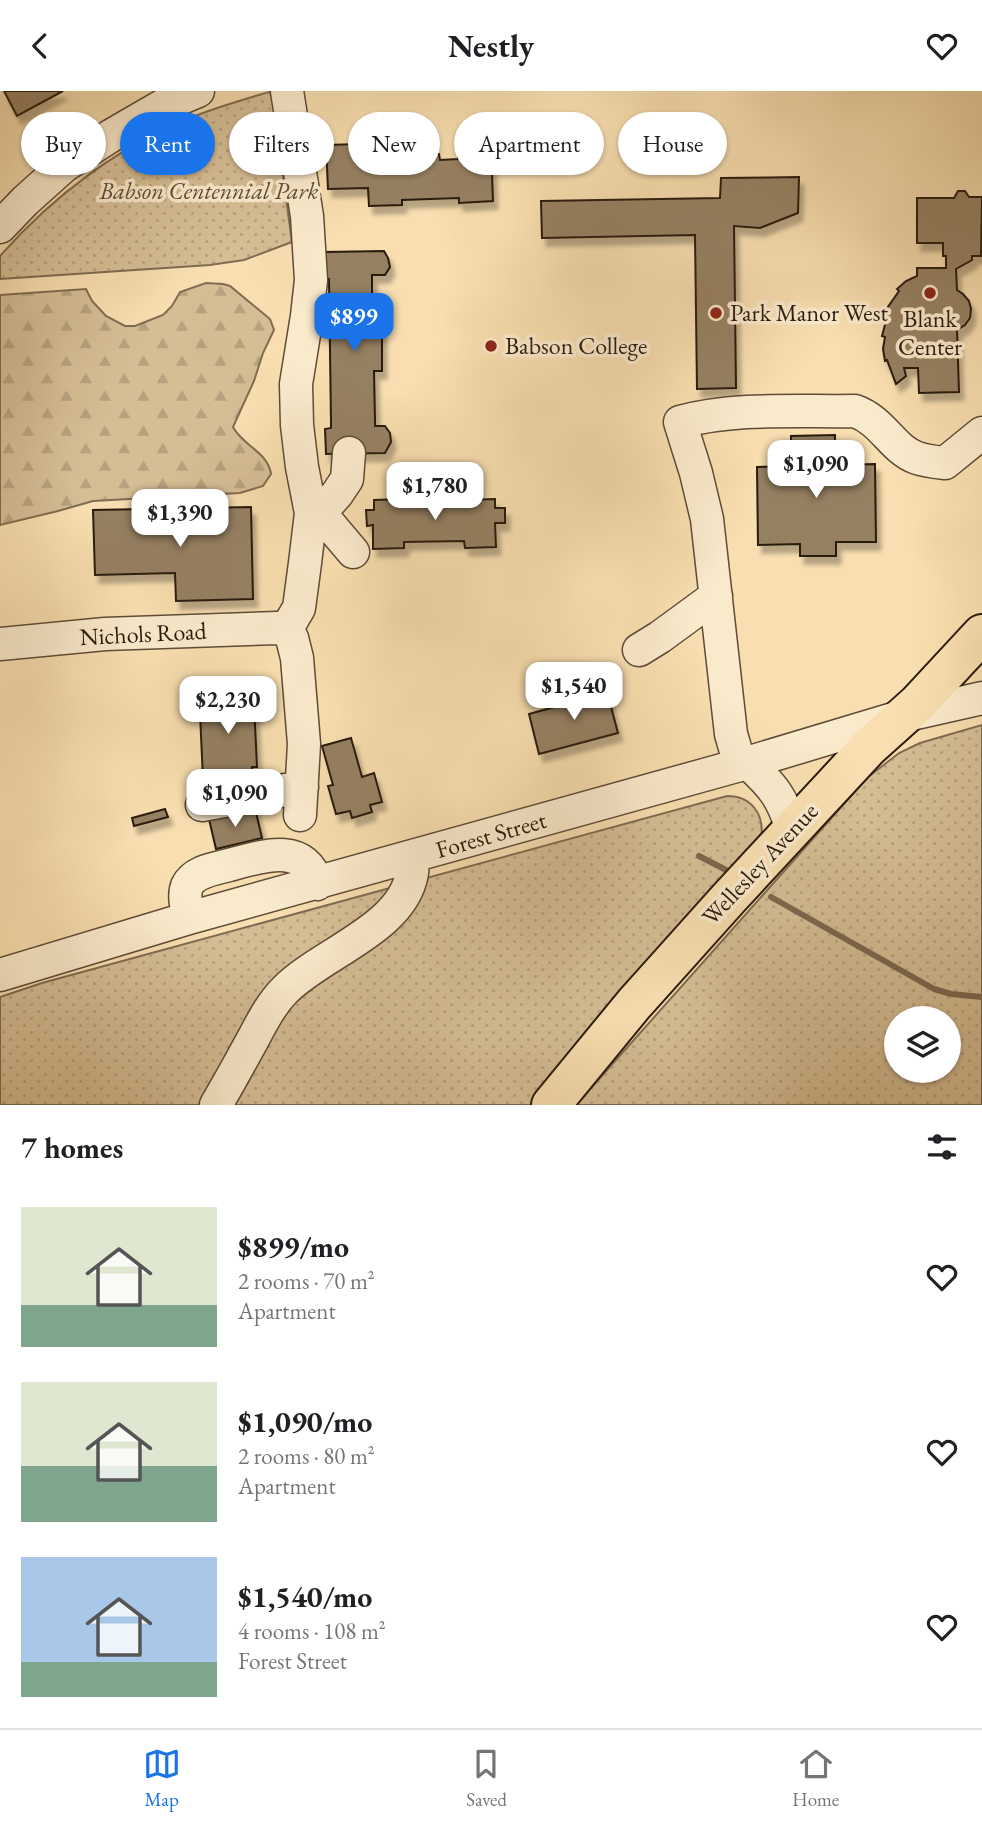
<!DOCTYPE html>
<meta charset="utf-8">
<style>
:root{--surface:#fff;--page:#f2f2f2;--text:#202124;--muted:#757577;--line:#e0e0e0;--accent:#1a73e8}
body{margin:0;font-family:"EB Garamond",serif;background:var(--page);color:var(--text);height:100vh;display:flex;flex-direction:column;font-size:26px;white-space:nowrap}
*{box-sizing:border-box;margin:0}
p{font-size:23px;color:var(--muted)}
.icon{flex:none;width:38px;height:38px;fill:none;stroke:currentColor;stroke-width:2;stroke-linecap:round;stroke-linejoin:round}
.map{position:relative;height:1014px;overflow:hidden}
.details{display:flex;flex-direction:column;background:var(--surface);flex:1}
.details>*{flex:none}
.banner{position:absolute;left:21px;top:21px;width:942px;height:63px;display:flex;gap:14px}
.fabs{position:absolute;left:884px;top:915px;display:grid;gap:14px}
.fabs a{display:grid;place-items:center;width:77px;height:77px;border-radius:50%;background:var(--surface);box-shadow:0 2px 5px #0004;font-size:35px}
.price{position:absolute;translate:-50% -60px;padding:0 16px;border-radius:14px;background:#fff;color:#222;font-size:23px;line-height:46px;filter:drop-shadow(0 2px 4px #0008)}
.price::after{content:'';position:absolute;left:50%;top:42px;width:21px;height:16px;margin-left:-10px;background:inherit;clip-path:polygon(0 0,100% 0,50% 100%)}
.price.current{background:var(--accent);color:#fff}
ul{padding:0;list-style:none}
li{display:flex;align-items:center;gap:21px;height:175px;padding:0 21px}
li span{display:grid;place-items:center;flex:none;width:196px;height:140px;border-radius:0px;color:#555}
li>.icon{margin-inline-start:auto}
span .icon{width:84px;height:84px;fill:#fffc;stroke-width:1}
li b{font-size:30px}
h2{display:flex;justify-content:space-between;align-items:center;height:84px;padding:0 21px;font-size:30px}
.tag{padding:0 24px;border-radius:32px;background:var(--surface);box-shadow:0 2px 5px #0004;font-size:24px;line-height:63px}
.tag.current{background:var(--accent);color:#fff}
header{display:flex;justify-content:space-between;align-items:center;height:91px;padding:0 21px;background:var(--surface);font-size:32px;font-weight:700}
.dock{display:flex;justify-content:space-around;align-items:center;height:98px;border-top:2px solid var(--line);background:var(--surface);font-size:19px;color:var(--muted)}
.dock a{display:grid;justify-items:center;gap:4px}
.dock .current{color:var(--accent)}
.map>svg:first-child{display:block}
.green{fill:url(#green-dots);stroke:#806c51;stroke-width:2;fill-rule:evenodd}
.forest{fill:url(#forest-firs);stroke:#806c51;stroke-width:2}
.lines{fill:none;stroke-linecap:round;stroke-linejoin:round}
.stream{stroke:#7c684e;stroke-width:6}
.building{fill:#968062;stroke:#2b1b0e;stroke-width:2;filter:url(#shadow)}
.minor-casing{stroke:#5e4c36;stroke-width:35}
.major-casing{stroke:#2b1b0e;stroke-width:42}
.minor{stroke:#faeacc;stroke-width:32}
.major{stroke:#f8deb0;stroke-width:38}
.poi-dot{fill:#8f2418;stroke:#faeacc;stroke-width:2.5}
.labels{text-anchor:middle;stroke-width:7;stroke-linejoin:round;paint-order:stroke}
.park-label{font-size:24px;font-style:italic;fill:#5e4c36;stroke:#faeacc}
.poi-label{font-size:24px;fill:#2b1b0e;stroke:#faeacc;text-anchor:start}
.street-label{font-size:24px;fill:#2b1b0e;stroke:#faeacc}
</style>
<header><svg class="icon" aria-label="back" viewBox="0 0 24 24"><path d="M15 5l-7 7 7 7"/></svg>Nestly<svg class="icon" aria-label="heart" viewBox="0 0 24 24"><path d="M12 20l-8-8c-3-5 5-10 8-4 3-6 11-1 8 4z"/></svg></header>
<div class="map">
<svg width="982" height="1014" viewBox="0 0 982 1014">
<defs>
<pattern id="green-dots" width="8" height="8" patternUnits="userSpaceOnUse" patternTransform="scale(1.75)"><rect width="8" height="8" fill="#d5bd94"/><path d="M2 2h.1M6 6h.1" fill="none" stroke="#b7a27e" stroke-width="1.8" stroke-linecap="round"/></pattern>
<pattern id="forest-firs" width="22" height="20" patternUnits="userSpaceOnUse" patternTransform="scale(1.75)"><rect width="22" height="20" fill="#d5bd94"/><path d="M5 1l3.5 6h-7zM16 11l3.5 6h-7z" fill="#b7a27e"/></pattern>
<filter id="shadow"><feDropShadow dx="4.5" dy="8" stdDeviation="2" flood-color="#0004"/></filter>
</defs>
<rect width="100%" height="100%" fill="#f8deb0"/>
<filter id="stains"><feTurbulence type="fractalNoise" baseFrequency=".00286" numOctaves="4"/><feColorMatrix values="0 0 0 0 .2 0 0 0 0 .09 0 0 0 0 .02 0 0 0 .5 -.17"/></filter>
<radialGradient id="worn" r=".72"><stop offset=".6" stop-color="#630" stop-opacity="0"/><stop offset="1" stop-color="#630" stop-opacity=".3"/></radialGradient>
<!-- green -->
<path class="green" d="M 272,0 L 285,52 L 279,55 L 292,151 L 244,169 L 210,174 L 0,188 L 0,165 C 53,105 120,54 195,25 C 220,15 246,8 272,0 Z
M 982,634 L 982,1014 L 576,1014 L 867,687 L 899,662 L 920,652 ZM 896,928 L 948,928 L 948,980 L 896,980 Z
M 727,705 C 752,705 765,724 761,748 L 550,988 L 530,1014 L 0,1014 L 0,906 L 42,892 Z"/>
<!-- forest -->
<path class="forest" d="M 206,192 L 223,193 L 230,195 L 270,228 L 274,239 L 263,262 L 254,290 L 233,336 C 243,355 268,361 271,383 L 263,395 L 240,402 L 93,410 L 58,420 L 0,434 L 0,204 L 86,198 L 92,210 L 106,225 L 125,235 L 135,235 L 163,224 L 172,215 L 180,201 Z"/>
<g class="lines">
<!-- stream -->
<path class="stream" d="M 699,765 L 730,781
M 771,806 L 934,898 L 951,903 L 982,906"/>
</g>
<!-- building -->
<path class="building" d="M 4,0 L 63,0 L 17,25 Z
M 360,53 L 361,71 L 368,70 L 368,66 L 402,65 L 402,71 L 427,70 L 427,64 L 439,63 L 440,69 L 458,68 L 458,58 L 491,57 L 493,110 L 459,112 L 459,107 L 402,109 L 402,114 L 369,115 L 368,97 L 328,98 L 326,54 Z
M 799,86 L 798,122 L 760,137 L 734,135 L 736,297 L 697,298 L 695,144 L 542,147 L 541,110 L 720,107 L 721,87 Z
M 958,100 L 965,100 L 969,106 L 982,106 L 981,165 L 972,165 L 972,169 L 956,178 L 957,199 L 963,203 L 969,210 L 971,218 L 970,227 L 965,234 L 957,239 L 959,301 L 919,302 L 918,277 L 904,277 L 906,285 L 896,293 L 887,269 L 885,270 L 883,258 L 885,246 L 882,245 L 888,222 L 885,220 L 899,200 L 897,198 L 906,190 L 917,185 L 917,177 L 946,177 L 946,165 L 943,165 L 943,152 L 917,152 L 917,107 L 954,107 Z
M 384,160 L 388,167 L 390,176 L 385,184 L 372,184 L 372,239 L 382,239 L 382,280 L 374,280 L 375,329 L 375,335 L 385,335 L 390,342 L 391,351 L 385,362 L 326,363 L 325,338 L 331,337 L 331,332 L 329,188 L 325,188 L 325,161 Z
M 835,344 L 835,374 L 875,373 L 876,451 L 836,451 L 836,465 L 800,465 L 800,453 L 758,454 L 757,376 L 791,375 L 791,345 Z
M 404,408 L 405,411 L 495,408 L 495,417 L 505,417 L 505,432 L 495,432 L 496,456 L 465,457 L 464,450 L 404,451 L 404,457 L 373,458 L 373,434 L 367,435 L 366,419 L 374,419 L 374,409 Z
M 251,416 L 253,508 L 176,510 L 175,482 L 95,484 L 93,419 Z
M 589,593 L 592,605 L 607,601 L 618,642 L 539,663 L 529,623 L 580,609 L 577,596 Z
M 251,599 L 251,613 L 254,612 L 257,676 L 252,676 L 253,688 L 241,688 L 242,697 L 231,698 L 231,693 L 224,693 L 224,686 L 203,688 L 199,601 Z
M 351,647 L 362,686 L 374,682 L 382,711 L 370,714 L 372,721 L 352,727 L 350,720 L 336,723 L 328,695 L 333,694 L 322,655 Z
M 255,717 L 262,747 L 216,758 L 209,728 Z
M 165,718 L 168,726 L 134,735 L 132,727 Z"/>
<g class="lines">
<defs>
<path id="minor" d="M 0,136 L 25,110 L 64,75 L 112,44 L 162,15 L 198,0
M 311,422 L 320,422 L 337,403 L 347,388 L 349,362
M 320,422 L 353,461
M 286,539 L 299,517 L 305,472 L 311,422 L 302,376 L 297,334 L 296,293 L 307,225 L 311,189 L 307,125 L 287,0
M 286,539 L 292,547 L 297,567 L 304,653 L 300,724
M 0,553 L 105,543 L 277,537 L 286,539
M 639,559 L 660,546 L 716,505
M 748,672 C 773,695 782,706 792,738
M 740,674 L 731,643 L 707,428 L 696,382 L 680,331 C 736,316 797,321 855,320 C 883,330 893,359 917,367 C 926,370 936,371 945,372 L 982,342
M 202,714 L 302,696
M 189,827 C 187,818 183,805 187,795 C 194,780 215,778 229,774 C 260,766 305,749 317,793
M 0,884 L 189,827 L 740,674 L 903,625 L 982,607
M 216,1014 C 229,992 241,970 253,948 C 262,931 271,913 285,899 C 321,862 403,838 412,782 C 413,777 412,771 412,766"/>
<path id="major" d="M 551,1014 L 634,913 L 729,807 L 869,656 L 918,612 L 982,543"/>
</defs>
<!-- minor casing -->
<use href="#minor" class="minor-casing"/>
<!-- major casing -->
<use href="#major" class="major-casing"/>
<!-- minor -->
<use href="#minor" class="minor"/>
<!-- major -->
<use href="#major" class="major"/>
</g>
<!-- markers -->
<g class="poi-dot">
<circle cx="930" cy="202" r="7"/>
<circle cx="716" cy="222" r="7"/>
<circle cx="491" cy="255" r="7"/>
</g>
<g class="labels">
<!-- park labels -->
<g class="park-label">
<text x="209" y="108">Babson Centennial Park</text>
</g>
<!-- poi labels -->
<g class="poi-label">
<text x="730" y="230">Park Manor West</text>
<text x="930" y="236" text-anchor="middle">Blank<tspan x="930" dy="28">Center</tspan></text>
<text x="505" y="263">Babson College</text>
</g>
<!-- street labels -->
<g class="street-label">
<text transform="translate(143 543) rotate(-3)" y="8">Nichols Road</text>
<text transform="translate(491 744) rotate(-16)" y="8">Forest Street</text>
<text transform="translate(760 773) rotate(-47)" y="8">Wellesley Avenue</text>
</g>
</g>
<rect width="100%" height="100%" filter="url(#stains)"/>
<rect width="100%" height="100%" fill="url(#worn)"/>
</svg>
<div class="fabs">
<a><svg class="icon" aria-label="layers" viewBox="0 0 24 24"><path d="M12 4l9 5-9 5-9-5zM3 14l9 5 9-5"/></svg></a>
</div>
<b class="price current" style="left:354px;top:262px">$899</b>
<b class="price" style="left:816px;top:409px">$1,090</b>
<b class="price" style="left:435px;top:431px">$1,780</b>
<b class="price" style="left:180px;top:458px">$1,390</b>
<b class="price" style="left:574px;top:631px">$1,540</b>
<b class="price" style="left:228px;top:645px">$2,230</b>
<b class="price" style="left:235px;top:738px">$1,090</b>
<div class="banner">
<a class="tag">Buy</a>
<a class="tag current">Rent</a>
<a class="tag">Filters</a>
<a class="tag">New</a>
<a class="tag">Apartment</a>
<a class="tag">House</a>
</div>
</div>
<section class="details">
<h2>7 homes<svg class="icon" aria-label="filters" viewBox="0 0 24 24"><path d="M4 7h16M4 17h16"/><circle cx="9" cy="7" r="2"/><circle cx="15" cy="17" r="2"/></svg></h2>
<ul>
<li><span style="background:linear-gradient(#dfe7d0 70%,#7fa58c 0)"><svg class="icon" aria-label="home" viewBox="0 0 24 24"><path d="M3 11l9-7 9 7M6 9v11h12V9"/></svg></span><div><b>$899/mo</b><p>2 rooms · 70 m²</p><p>Apartment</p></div><svg class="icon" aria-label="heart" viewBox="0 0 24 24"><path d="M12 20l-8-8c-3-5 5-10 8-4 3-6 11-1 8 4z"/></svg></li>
<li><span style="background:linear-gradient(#dfe7d0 60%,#7fa58c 0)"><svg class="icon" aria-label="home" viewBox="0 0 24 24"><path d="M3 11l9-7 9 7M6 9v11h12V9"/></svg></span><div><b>$1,090/mo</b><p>2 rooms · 80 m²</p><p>Apartment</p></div><svg class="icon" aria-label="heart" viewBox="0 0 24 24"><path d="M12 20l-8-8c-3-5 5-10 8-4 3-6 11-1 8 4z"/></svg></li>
<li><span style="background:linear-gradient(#a9c7e8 75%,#7fa58c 0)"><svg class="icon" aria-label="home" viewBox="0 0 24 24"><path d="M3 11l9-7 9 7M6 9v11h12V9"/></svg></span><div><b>$1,540/mo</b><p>4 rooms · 108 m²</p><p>Forest Street</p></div><svg class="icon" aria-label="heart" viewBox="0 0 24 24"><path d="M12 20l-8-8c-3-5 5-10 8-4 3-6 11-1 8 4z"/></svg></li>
</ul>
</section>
<nav class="dock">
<a class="current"><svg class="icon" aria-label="map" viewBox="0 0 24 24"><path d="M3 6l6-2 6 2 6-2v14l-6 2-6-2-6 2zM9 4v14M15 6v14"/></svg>Map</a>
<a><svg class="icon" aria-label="saved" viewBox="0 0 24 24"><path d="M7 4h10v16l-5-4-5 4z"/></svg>Saved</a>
<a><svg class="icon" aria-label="home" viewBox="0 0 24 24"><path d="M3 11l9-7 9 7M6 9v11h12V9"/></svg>Home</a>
</nav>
